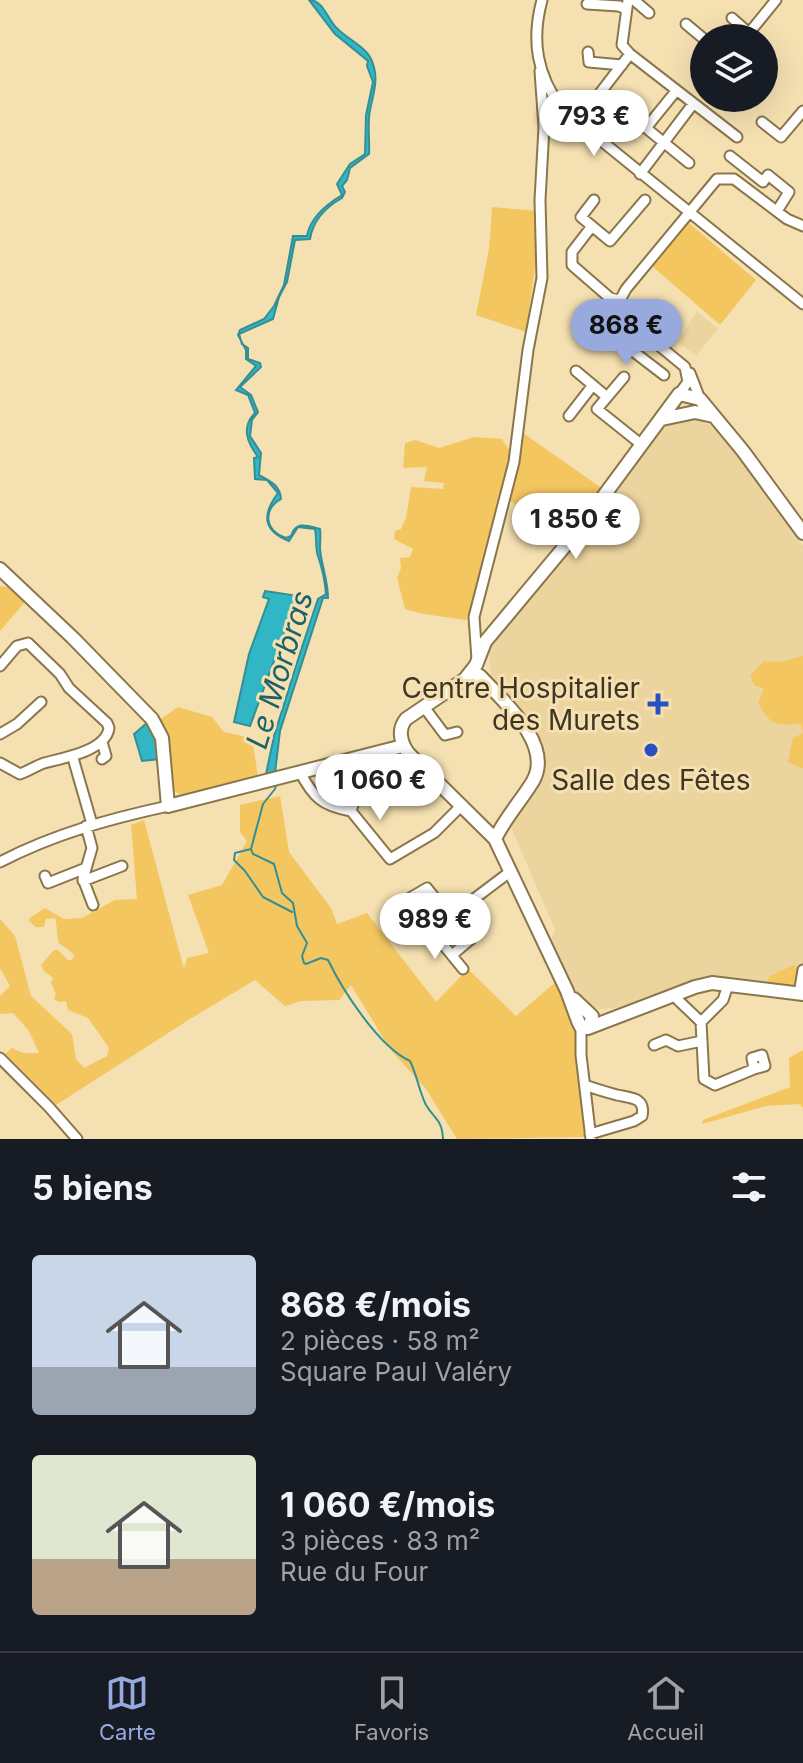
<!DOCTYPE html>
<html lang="fr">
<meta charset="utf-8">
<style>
:root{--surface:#171b24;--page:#20242c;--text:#f1f3f6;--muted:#9ea1a6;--line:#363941;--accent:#97a9dd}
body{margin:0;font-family:Inter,sans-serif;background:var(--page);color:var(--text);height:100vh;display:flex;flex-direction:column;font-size:30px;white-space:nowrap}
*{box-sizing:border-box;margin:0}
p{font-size:26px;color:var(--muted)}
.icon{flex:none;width:44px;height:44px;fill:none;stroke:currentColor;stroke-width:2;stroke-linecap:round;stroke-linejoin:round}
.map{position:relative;height:1139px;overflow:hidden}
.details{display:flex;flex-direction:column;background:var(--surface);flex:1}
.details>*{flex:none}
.controls{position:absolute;left:690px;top:24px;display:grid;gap:16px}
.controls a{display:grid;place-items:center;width:88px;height:88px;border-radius:50%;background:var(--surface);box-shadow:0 8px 32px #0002;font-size:40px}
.price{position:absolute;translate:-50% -68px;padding:0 18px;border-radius:28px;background:#fff;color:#222;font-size:26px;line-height:52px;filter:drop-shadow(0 2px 4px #0008)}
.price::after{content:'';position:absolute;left:50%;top:48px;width:24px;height:18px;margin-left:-12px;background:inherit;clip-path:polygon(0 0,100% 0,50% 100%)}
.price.current{background:var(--accent);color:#111}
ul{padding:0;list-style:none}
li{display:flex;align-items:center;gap:24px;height:200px;padding:0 32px}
li span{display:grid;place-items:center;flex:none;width:224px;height:160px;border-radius:8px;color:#555}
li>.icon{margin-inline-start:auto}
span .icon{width:96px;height:96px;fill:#fffc;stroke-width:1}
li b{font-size:34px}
h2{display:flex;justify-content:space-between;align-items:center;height:96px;padding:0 32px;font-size:34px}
.menu{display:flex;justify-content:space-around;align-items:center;height:112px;border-top:2px solid var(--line);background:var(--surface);font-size:22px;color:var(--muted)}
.menu a{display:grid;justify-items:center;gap:4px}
.menu .current{color:var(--accent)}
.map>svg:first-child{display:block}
.built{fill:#ecd49f}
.green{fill:#f3c660}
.water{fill:#30b6c4;stroke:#348f94;stroke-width:2}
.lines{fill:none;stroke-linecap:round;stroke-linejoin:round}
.stream{stroke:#348f94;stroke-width:2}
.minor-casing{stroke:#89764b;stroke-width:13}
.major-casing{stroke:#89764b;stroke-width:16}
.minor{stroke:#fff;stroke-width:9}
.major{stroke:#fff;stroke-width:12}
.poi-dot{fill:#2a4fbe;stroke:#f5e0b1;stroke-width:3}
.labels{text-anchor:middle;stroke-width:6;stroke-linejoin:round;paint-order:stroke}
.poi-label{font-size:28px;fill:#3e3523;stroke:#f5e0b1;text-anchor:end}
.water-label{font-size:30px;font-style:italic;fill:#1d6269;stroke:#f5e0b1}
</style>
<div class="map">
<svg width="803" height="1139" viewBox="0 0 803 1139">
<rect width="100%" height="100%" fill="#f5e0b1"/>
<!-- built -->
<path class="built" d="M 697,311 L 718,329 L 696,356 L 678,342 Z
M 680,418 L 698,420 L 721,430 L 803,546 L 803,988 L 707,977 L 619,1008 L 598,1009 L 588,1003 L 574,988 L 551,939 L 555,930 L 510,825 L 542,778 L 543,752 L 534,728 L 491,680 L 489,648 L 660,432 L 671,422 Z"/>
<!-- green -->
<path class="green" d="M 492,207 L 538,211 L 535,267 L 528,317 L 531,323 L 529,333 L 476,315 L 489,249 Z
M 689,223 L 756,280 L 720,325 L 652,266 Z
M 523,433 L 603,489 L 565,537 L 510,501 Z
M 474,437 L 502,439 L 509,450 L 513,451 L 475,594 L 466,620 L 423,614 L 405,609 L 397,578 L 401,568 L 400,558 L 410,557 L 413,549 L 394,539 L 395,531 L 401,529 L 406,518 L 411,487 L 443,489 L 444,483 L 424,481 L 427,467 L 403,468 L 405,443 L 415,440 L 439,448 Z
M 0,586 L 11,588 L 26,601 L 0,631 Z
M 803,656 L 803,768 L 801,768 L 788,762 L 793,738 L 803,733 L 801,724 C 775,725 772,727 758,703 L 764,689 L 754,685 L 750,676 L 764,661 L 780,662 Z
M 178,707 L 212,717 L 224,732 L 252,738 L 258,777 L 182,796 L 173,790 L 170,758 L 158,721 Z
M 280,796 L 289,852 L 331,908 L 337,924 L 367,913 L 436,1002 L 468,969 L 516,1016 L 557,981 L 573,1013 L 585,1137 L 457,1139 L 426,1089 L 390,1049 L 351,985 L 339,1000 L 301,1001 L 285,1006 L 255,980 L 190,1019 L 56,1105 L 5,1054 L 12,1048 L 23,1053 L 39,1053 L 29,1031 L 13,1013 L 0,1014 L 0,996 L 10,986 L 0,968 L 0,919 L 15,936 L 31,996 L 72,1034 L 76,1059 L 84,1068 L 107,1056 L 109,1048 L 88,1018 L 68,1010 L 66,1001 L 59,1002 L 54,999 L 56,994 L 51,983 L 53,978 L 43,970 L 41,965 L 54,950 L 58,950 L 68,960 L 72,960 L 74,955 C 70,950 63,947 59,943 C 57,939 57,924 55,918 L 46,919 L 44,927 L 36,927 L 29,921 L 30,918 L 45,908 L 64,919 L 82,918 L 115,900 L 137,899 L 131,825 L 144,820 L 184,969 L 187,958 L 209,953 L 188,895 L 222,885 L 247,841 L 240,832 L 240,805 Z
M 794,965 L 803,972 L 803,990 L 766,984 L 770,976 Z
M 803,1050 L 803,1108 L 800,1104 L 766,1106 L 702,1124 L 703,1120 L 790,1087 L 789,1058 Z"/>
<!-- water -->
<path class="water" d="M 309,0 C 322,0 326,15 334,25 C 343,37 365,46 370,57 C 380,76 374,91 370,110 C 367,125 370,140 369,154 L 350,168 L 347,180 L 342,186 L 345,192 L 342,198 C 326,207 313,221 310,239 L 295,240 L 287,282 L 279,297 L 273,319 L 239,334 L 242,344 L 248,348 L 248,359 L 260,363 L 261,367 L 240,387 L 251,395 L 258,412 L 252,420 L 250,436 L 261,453 L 259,475 C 270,481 280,485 281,499 C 262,510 265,531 286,538 L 291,536 C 296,520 308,526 320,529 C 321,535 320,541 320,548 C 321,564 328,580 328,598 L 323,598 L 280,731 L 275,773 L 266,774 L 274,736 L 302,647 L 318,599 L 326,594 C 325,580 322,568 318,556 C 315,548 317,538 315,529 L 298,527 L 289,541 C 261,530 263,513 278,493 L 267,480 L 255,479 L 254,458 L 258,457 C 247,442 241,427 255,413 L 248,395 L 236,390 L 256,366 L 246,359 L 246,350 L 238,335 L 240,330 L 264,319 L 274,306 L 284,285 L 293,236 L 307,236 C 310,218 327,204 342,195 L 337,184 L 350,164 L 365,154 L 366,115 L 373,82 L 367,66 L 368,61 L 335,34 Z
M 265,591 L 298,596 L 250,726 L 234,722 L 249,654 L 269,599 L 263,597 Z
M 149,721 L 158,738 L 160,759 L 142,761 L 134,734 Z"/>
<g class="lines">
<!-- stream -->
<path class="stream" d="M 276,785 L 275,789 L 263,804 L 251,849 L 253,854 L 274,864 L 282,893 L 293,903 L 297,926 L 307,943 L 302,956 L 304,963 L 306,964 L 321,958 L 328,960 C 343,991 379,1047 410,1061 C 417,1075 419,1091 426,1105 C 435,1120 442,1119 443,1139
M 251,849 L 235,853 L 234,860 L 245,871 L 263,897 L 292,912"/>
<defs>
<path id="minor" d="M 542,0 C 531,41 537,75 562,109 L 803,304
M 628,0 L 622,45 L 630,54 L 737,137
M 634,0 L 649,13
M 587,4 L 619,6 L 626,9
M 732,18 L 749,33
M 686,24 L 704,39
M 745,38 L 776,0
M 588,52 L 589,62 L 622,65
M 676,91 L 646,128 L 689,163
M 587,110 L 630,54
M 628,121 L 635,126 L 646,128
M 762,122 L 781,137 L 803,111
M 730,156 L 763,182 L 768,175 L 789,192 L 777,211
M 640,174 L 693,104
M 594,200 L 581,217 L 610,241 L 645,200
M 592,226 L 572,252 L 572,265 L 610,298 L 620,300
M 608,332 L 664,375
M 576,371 L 607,397
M 690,373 L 700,399
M 624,377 L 597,409 L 642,445
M 679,394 L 688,382 L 685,367 L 628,320 L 620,308 L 620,300 L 626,289 L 717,179 L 734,179 L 787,219 L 803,226
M 569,416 L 593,385
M 477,659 L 474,617 L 514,462 L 528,350 L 542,278 L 540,200 L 544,127 L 540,71
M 0,666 L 17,646 L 28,643 L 60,674 L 69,688 L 107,723 L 109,728 C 106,751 63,758 44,763 C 36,766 28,771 20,774 L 0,763
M 424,707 L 445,735 L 457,732
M 0,734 L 17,724 L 41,702
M 102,742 L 106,756 L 102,759
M 73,758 L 92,824
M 337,762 L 353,805 L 351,811
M 300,772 C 313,797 322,806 351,811 L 390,859 L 434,833 L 461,806
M 86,826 L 92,848 L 83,879 L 93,905
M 0,862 C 54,834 109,819 168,806
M 45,876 L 48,883 L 86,868
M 83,881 L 122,866
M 450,917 L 432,931 L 409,902 L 410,898 L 427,888 L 450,917 L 511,871
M 432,931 L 463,969
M 452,955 L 471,939
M 728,985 L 723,1000 L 701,1022 L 704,1079 L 715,1085 L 754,1069
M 799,994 L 803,970
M 678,1000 L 701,1022
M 581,1027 L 581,1055 L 591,1139
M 654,1045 L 666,1040 L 678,1046 L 702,1041
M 762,1055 L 765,1066 L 754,1069 L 752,1058 Z
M 0,1058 L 49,1107 L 77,1139
M 585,1085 C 595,1089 606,1092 617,1095 C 630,1098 646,1097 642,1116 L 634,1121 L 590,1134"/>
<path id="major" d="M 679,394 L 700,399 L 743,451 L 803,533
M 662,419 L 695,412 L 713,416
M 0,569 L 73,638 L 152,719 L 162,738 L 168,806 L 403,746
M 472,671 L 480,676 C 502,700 554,744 533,781 C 521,801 505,818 495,839
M 574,999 L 592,1016 L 590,1027
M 578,1021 L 567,991 L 495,839 L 409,754 C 401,744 397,730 406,719 L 465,679 L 476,665 L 485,642 L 580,528 L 679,394
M 578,1021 L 581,1027 L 588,1028 L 695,987 L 712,983 L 803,994"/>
</defs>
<!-- minor casing -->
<use href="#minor" class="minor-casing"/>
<!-- major casing -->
<use href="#major" class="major-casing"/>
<!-- minor -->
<use href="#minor" class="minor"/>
<!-- major -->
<use href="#major" class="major"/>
</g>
<!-- markers -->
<g class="poi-dot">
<path d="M654 692h8v8h8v8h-8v8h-8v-8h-8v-8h8z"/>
<circle cx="651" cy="750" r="8"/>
</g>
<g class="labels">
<!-- poi labels -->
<g class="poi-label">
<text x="640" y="698">Centre Hospitalier<tspan x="640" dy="32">des Murets</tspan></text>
<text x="651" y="790" text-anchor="middle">Salle des Fêtes</text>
</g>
<!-- water labels -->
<g class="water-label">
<text transform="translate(280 670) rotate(-73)" y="10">Le Morbras</text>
</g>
</g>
</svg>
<div class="controls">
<a><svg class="icon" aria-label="layers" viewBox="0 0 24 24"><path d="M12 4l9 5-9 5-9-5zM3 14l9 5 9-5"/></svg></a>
</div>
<b class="price" style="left:594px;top:158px">793 €</b>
<b class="price current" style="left:626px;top:367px">868 €</b>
<b class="price" style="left:576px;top:561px">1 850 €</b>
<b class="price" style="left:380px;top:822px">1 060 €</b>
<b class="price" style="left:435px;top:961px">989 €</b>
</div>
<section class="details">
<h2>5 biens<svg class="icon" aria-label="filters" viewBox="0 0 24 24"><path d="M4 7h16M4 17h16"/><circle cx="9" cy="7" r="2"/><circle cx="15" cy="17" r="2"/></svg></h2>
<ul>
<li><span style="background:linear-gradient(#c9d6e8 70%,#9aa5b1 0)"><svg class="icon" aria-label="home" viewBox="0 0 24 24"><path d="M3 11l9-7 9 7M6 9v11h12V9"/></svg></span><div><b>868 €/mois</b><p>2 pièces · 58 m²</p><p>Square Paul Valéry</p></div></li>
<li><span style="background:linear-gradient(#dfe7d0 65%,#b9a48a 0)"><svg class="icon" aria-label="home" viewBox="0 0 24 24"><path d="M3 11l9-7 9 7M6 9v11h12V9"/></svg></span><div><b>1 060 €/mois</b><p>3 pièces · 83 m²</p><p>Rue du Four</p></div></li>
</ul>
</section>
<nav class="menu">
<a class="current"><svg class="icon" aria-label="map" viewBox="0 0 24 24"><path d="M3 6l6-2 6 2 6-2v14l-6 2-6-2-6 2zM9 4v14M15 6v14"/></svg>Carte</a>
<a><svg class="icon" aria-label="saved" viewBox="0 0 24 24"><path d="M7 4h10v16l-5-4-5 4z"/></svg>Favoris</a>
<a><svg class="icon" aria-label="home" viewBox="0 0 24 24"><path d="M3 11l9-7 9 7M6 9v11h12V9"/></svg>Accueil</a>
</nav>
